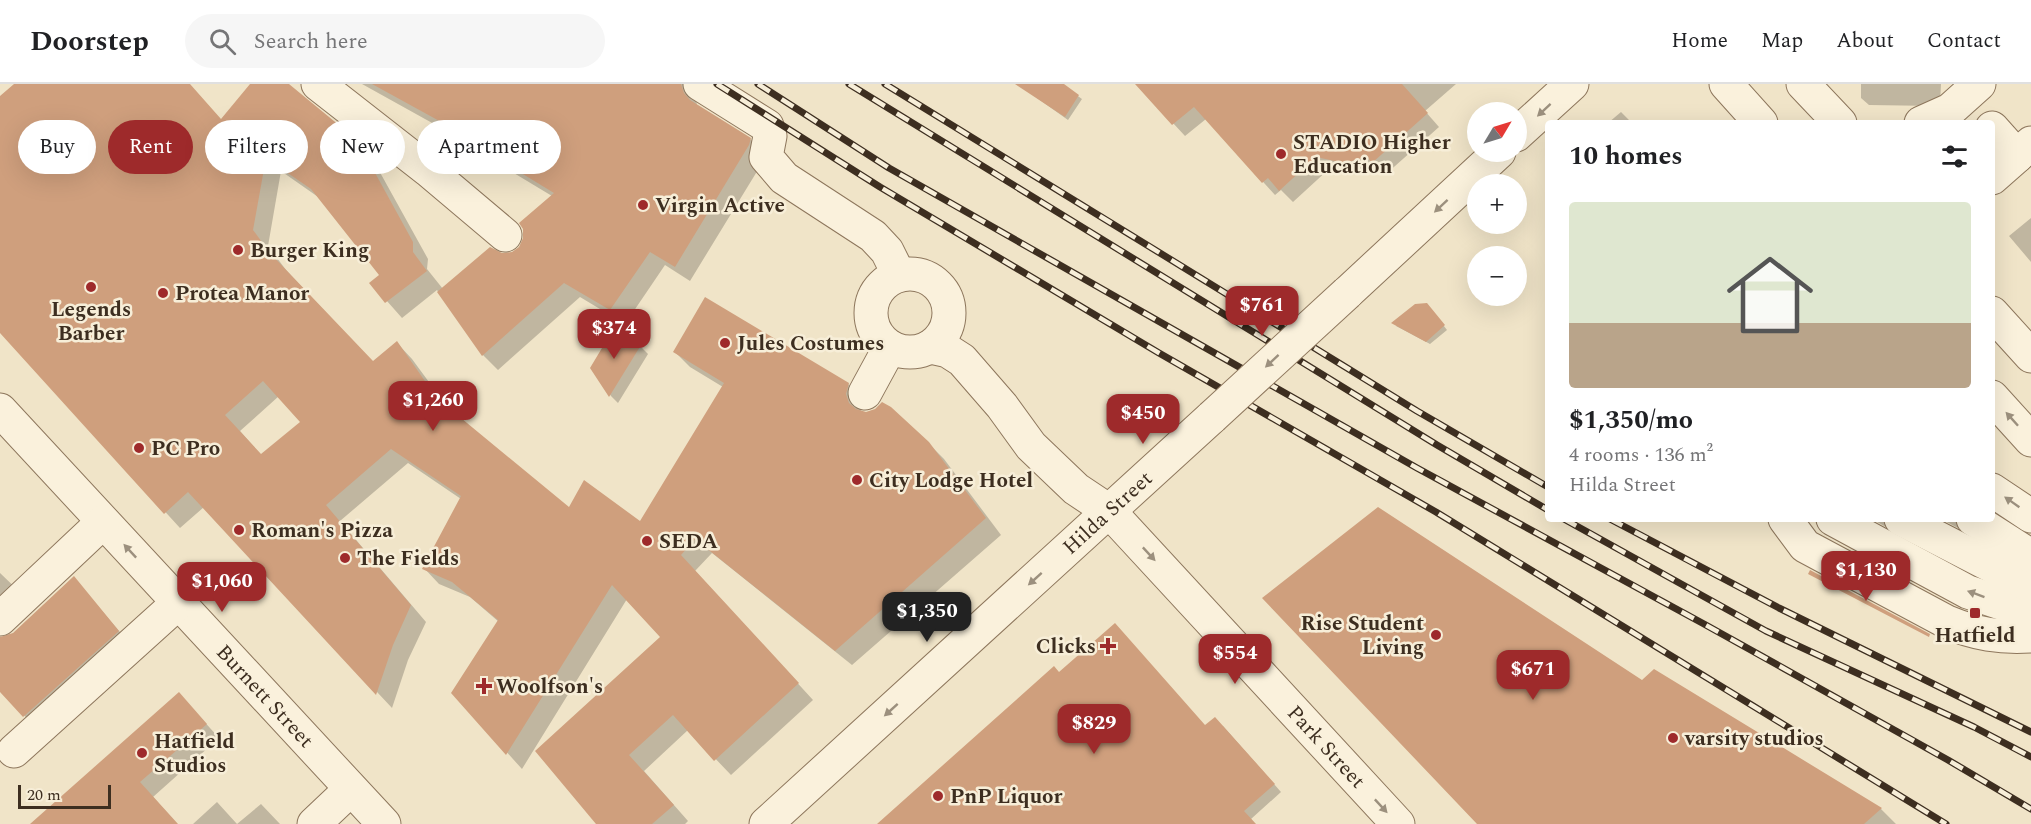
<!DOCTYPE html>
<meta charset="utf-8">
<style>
:root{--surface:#fff;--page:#f6f6f6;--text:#202124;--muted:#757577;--line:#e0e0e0;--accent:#9e2a2b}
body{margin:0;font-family:Spectral,serif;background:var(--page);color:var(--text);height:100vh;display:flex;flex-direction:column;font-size:22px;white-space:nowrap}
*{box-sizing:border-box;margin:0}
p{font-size:20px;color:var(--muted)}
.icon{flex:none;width:33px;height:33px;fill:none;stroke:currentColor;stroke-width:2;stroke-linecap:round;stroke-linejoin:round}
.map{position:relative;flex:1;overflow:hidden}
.panel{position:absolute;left:1545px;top:36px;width:450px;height:402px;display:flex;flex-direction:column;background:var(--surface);border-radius:6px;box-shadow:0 6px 24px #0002}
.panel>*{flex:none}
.top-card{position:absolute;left:18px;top:36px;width:570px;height:54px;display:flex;gap:12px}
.needle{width:39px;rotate:52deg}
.controls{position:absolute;left:1467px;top:18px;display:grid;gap:12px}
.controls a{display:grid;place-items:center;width:60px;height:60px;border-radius:50%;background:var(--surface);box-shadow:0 6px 24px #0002;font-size:30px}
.scale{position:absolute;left:18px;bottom:15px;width:93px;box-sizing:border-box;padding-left:6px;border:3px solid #3d2e20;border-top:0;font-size:16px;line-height:21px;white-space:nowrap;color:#3d2e20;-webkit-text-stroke:4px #f7eed8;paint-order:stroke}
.price{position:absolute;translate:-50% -51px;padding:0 14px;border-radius:12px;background:var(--accent);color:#fff;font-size:20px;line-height:39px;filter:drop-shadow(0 2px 3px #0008)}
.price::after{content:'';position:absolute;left:50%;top:36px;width:18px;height:14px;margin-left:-9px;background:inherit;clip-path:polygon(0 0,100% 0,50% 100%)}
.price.active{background:#222;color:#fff}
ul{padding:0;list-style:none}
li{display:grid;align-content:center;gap:12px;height:318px;padding:0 24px}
li span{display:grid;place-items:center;height:186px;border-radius:6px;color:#555}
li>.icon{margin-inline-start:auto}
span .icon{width:108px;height:108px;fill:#fffc;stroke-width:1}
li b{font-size:26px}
h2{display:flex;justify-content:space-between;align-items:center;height:72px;padding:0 24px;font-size:26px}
.tag{padding:0 21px;border-radius:27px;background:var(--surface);box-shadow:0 6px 24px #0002;font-size:21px;line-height:54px}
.tag.active{background:var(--accent);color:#fff}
header{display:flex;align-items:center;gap:36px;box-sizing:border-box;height:84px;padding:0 30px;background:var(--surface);border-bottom:2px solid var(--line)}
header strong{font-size:28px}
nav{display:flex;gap:33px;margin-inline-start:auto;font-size:21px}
.search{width:420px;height:54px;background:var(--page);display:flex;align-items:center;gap:15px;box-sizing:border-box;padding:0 21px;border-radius:33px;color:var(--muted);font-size:22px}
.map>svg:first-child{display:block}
.shadow{fill:#0003;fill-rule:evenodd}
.building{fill:#cf9f7d;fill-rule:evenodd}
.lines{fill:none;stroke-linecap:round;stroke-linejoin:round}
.minor-casing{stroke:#8d765c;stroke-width:35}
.minor{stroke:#faf1dc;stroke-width:33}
.rail-casing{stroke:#3d2e20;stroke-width:7}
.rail{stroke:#f7eed8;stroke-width:4.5;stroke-dasharray:14;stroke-linecap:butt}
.minor-bridge-casing{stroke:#8d765c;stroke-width:35;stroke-linecap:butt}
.minor-bridge{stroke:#faf1dc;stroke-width:33}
.oneway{fill:#9c907e}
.poi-dot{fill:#9e2a2b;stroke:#f7eed8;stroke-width:2}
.labels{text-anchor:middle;stroke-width:5;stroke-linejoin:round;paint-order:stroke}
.poi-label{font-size:21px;font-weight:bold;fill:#3d2e20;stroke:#f7eed8;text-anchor:start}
.street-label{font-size:21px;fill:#3d2e20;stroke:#f7eed8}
</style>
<header>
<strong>Doorstep</strong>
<div class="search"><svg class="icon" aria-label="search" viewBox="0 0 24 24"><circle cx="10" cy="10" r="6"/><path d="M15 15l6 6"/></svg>Search here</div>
<nav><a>Home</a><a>Map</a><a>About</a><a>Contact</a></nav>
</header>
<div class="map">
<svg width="2031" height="740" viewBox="0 0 2031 740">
<rect width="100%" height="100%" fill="#f0e4c8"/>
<!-- shadow -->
<path class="shadow" d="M 16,0 L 189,0 L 222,37 L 252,0 L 287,0 L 356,57 L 372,74 L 428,175 L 427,185 L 443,205 L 502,171 L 512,170 L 520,164 L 552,112 L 489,74 L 479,65 L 362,0 L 684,0 L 696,13 L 697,22 L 750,55 L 765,70 L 764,76 L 690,197 L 665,181 L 625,240 L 580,213 L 498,286 L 483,271 L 437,206 L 402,234 L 371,199 L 381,191 L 321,115 L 281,87 L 268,162 L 286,186 L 373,279 L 397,259 L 412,275 L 451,328 L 569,425 L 640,439 L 723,303 L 690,283 L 674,267 L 848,300 L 864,316 L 861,327 L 928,359 L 944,375 L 1001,451 L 852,581 L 712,469 L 695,487 L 813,616 L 731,691 L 688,646 L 644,687 L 688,737 L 685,740 L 598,740 L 537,668 L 662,553 L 627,515 L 522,685 L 453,609 L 499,538 L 470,513 L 439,500 L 424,484 L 461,415 L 408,379 L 340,437 L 426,538 L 408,576 L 392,624 L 204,423 L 180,444 L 0,247 L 0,14 ZM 279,312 L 302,338 L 262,372 L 240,347 Z
M 1041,0 L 1061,0 L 1082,15 L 1068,36 L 1037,14 Z
M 1156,0 L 1456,0 L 1425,27 L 1439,43 L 1386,90 L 1380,85 L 1357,91 L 1329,85 L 1293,118 L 1281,106 L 1275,111 L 1206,35 L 1185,52 L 1147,11 Z
M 1861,0 L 1941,0 L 1940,20 L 1936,22 L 1869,21 L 1861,14 Z
M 1621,28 L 1632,39 L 1608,39 Z
M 2031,134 L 2031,178 L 2009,152 Z
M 1430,224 L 1447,246 L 1430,260 L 1396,242 Z
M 614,246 L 640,262 L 648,270 L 618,319 L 611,312 L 592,284 Z
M 1872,435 L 1886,435 L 1886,443 Z
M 1941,435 L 1958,435 L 1958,444 Z
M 0,489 L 24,512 L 0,535 Z
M 74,494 L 131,561 L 37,645 L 0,606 L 0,555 L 13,550 Z
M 1264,515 L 1642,598 L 1881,725 L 1896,740 L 1479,740 Z
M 1054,584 L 1059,590 L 1206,643 L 1223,642 L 1281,708 L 1251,735 L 1255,740 L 879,740 Z
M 192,624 L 219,654 L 153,713 L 177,740 L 45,740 L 39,734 Z
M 217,718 L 237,740 L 261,720 L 280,740 L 193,740 Z"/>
<!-- building -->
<path class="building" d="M 14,0 L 190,0 L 221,35 L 250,0 L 289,0 L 357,56 L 413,158 L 413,168 L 427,187 L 385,219 L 369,199 L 379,191 L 311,105 L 266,74 L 253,146 L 270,169 L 373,277 L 397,257 L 427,300 L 444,320 L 569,423 L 584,396 L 640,437 L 724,299 L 673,268 L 705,213 L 849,299 L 846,310 L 849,319 L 856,325 L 866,328 L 875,325 L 882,318 L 891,323 L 929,358 L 986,434 L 835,567 L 695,455 L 681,471 L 799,599 L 714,677 L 673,631 L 629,671 L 674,721 L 652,740 L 596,740 L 535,667 L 660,553 L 612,501 L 506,671 L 451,609 L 498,536 L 452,498 L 422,485 L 461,412 L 391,365 L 326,421 L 411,521 L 393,561 L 376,611 L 188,408 L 164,430 L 0,249 L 0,12 ZM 263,297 L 300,338 L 261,370 L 225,331 Z
M 372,0 L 681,0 L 684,9 L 690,16 L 751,54 L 749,61 L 675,183 L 650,168 L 610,226 L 564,199 L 482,272 L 437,208 L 490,163 L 502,169 L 512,168 L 519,163 L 523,154 L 523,145 L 519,139 L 554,109 L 472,59 L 474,56 Z
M 1015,0 L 1064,0 L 1079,11 L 1065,33 Z
M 1135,0 L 1402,0 L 1428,29 L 1372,79 L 1367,73 L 1344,79 L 1316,73 L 1279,107 L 1268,94 L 1262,99 L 1194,23 L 1172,41 Z
M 1427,219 L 1445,241 L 1426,258 L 1391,239 L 1415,220 Z
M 614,244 L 641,261 L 609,313 L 590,284 Z
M 1378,423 L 1642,596 L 1654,585 L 1882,724 L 1864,740 L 1477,740 L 1262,514 Z
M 1810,486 L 1930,550 L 1929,553 L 1808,490 Z
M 74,492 L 119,547 L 23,633 L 0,608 L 0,553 L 13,549 Z
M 1115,539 L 1205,641 L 1215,633 L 1275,700 L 1244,727 L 1256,740 L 877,740 L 1054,582 L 1059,588 Z
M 179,608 L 207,640 L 140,698 L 178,740 L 30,740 Z"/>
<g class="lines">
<defs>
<g id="minor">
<path d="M 318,0 L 428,86 L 505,151"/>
<path d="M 700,0 L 767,42 L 770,52 L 766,73 L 784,94 L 873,152 L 887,167 L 899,191"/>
<path d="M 1726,0 L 1761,39"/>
<path d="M 1803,0 L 1840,39"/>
<path d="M 1921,39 L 1950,26 L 1979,0"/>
<path d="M 1992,44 L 2017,72 L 2031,59"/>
<path d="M 1516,51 L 1572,0"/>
<path d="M 1992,94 L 2017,72"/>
<circle cx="910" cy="229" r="39"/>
<path d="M 1347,209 L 1499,68"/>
<path d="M 1992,229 L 2031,272"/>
<path id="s1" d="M 930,263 L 948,267 L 962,276 L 1002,322 L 1031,362 L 1076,405 L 1109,427 L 1398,740"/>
<path d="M 865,309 L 890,263"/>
<path d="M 1992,313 L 2031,356"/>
<path id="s2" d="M 0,326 L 384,740"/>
<path d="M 1992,406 L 2031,432"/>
<path d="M 1785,435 L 1805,462 L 1947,538 C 1976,550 2000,554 2031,552"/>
<path d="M 1833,435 L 1968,508 L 2031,529"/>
<path d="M 1901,435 L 2031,502"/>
<path d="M 1973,435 L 2031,472"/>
<path d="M 0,535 L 103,438"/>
<path d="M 14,667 L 178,519"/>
<path d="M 314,740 L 351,705"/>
<path id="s3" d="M 766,740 L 1212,333"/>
</g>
</defs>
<!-- minor casing -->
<use href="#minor" class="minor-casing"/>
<!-- minor -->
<use href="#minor" class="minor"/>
<defs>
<path id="rail" d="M 717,0 L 880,103 L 1159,269 L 1436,428 L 1946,740
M 758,0 L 889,84 L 1417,384 L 1704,540 L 1948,676 L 2031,725
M 849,0 L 1437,361 L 1548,426
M 885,0 L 1417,327 L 1548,403
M 1564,435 L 1766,547 L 1974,643 L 2031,673
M 1610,435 L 1779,524 L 2031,648"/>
</defs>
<!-- rail casing -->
<use href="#rail" class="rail-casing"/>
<!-- rail -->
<use href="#rail" class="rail"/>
<defs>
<path id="minor-bridge" d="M 1212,333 L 1347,209"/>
</defs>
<!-- minor-bridge casing -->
<use href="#minor-bridge" class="minor-bridge-casing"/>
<!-- minor-bridge -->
<use href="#minor-bridge" class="minor-bridge"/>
</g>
<!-- one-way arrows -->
<defs><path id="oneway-solid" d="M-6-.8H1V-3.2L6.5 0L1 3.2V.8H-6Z" transform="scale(1.5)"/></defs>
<g class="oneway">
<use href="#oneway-solid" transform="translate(1544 26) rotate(137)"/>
<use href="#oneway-solid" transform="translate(1441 122) rotate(137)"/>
<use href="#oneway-solid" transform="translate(1272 277) rotate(137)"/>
<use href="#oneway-solid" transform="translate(2012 335) rotate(-132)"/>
<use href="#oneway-solid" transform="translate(2012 418) rotate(-145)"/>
<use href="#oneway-solid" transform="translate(130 467) rotate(-133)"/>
<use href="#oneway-solid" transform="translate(1149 470) rotate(47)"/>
<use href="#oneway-solid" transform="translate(1035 495) rotate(138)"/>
<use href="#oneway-solid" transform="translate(1976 510) rotate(-160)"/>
<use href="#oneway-solid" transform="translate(891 626) rotate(138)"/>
<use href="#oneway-solid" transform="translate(1381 722) rotate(47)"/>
</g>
<!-- markers -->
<g class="poi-dot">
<circle cx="1281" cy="70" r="6"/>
<circle cx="643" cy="121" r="6"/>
<circle cx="238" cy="166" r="6"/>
<circle cx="91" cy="203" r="6"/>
<circle cx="163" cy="209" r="6"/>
<circle cx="725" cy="259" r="6"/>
<circle cx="139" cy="364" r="6"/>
<circle cx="857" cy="396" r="6"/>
<circle cx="239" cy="446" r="6"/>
<circle cx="647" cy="457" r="6"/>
<circle cx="345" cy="474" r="6"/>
<rect x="1969" y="523" width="12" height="12" rx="3"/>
<circle cx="1436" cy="551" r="6"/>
<path d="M1105 553h6v6h6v6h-6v6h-6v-6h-6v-6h6z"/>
<path d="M481 593h6v6h6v6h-6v6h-6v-6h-6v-6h6z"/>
<circle cx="1673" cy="654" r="6"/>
<circle cx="142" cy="669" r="6"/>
<circle cx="938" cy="712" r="6"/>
</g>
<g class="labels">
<!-- poi labels -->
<g class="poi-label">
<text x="1293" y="65">STADIO Higher<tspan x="1293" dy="24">Education</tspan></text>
<text x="655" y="128">Virgin Active</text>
<text x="250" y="173">Burger King</text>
<text x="175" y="216">Protea Manor</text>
<text x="91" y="232" text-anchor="middle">Legends<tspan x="91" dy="24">Barber</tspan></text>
<text x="737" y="266">Jules Costumes</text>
<text x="151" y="371">PC Pro</text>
<text x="869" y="403">City Lodge Hotel</text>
<text x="251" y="453">Roman's Pizza</text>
<text x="659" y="464">SEDA</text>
<text x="357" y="481">The Fields</text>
<text x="1424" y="546" text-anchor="end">Rise Student<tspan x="1424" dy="24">Living</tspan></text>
<text x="1975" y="558" text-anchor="middle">Hatfield</text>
<text x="1096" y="569" text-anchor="end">Clicks</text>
<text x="496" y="609">Woolfson's</text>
<text x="1685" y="661">varsity studios</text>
<text x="154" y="664">Hatfield<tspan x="154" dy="24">Studios</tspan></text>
<text x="950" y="719">PnP Liquor</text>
</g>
<!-- street labels -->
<g class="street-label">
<text dy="7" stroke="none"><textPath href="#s3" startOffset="462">Hilda Street</textPath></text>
<text dy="7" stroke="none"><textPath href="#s2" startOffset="390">Burnett Street</textPath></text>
<text dy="7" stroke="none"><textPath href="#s1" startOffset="568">Park Street</textPath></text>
</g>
</g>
</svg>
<div class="controls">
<a><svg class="needle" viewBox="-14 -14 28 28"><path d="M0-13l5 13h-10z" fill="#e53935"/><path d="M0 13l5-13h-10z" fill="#757577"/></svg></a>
<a>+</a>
<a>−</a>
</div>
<div class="scale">20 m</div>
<b class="price" style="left:1262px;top:253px">$761</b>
<b class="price" style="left:614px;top:276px">$374</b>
<b class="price" style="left:433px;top:348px">$1,260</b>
<b class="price" style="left:1143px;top:361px">$450</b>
<b class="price" style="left:1866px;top:518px">$1,130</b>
<b class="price" style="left:222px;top:529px">$1,060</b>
<b class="price active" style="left:927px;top:559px">$1,350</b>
<b class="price" style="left:1235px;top:601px">$554</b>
<b class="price" style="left:1533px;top:617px">$671</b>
<b class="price" style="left:1094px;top:671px">$829</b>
<div class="top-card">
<a class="tag">Buy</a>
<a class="tag active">Rent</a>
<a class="tag">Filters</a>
<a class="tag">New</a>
<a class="tag">Apartment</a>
</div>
<section class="panel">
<h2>10 homes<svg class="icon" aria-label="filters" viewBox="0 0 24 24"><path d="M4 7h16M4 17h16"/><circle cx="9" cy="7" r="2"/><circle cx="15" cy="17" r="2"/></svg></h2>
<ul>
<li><span style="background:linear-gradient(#dfe7d0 65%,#b9a48a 0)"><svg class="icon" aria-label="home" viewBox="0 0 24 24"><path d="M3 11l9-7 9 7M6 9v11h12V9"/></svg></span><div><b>$1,350/mo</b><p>4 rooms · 136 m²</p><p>Hilda Street</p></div></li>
</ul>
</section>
</div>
